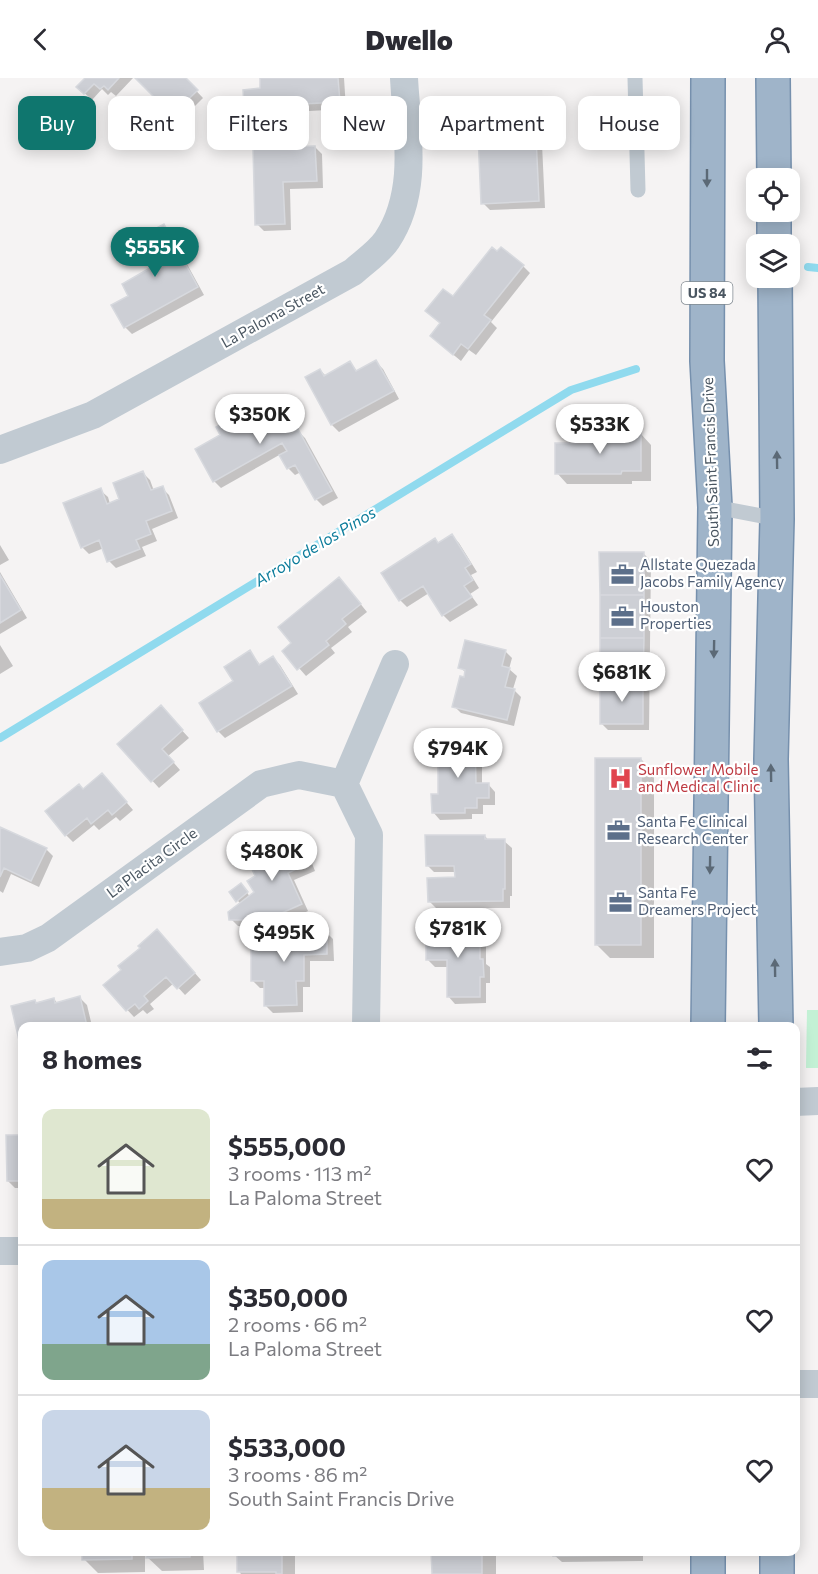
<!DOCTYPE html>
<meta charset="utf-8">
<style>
:root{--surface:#fff;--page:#f2f2f3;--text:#2b2b33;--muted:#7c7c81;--line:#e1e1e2;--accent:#0f766e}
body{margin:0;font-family:Commissioner,sans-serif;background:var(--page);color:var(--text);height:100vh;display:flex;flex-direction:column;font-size:22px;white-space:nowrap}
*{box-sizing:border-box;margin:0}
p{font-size:20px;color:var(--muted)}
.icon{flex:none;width:33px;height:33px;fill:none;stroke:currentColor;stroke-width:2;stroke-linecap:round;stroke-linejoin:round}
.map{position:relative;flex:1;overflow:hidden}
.sheet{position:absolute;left:18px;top:944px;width:782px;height:534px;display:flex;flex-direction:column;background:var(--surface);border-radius:12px;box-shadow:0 3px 15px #0003}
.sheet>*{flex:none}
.top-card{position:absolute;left:18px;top:18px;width:783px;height:54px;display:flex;gap:12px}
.fabs{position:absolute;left:746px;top:90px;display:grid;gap:12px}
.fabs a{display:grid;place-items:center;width:54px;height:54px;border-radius:12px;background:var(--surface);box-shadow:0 3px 15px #0003;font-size:30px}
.price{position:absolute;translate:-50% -51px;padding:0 14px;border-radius:21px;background:#fff;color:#222;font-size:20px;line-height:39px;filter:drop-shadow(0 2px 3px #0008)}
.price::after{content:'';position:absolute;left:50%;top:36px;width:18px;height:14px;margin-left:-9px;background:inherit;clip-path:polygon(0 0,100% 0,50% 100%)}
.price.current{background:var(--accent);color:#fff}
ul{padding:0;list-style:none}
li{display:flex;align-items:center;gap:18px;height:150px;padding:0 24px}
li+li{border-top:2px solid var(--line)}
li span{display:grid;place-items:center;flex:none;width:168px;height:120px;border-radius:12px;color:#555}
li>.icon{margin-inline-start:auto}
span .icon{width:72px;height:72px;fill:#fffc;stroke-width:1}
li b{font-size:26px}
h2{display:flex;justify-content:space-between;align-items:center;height:72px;padding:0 24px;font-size:26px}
.chip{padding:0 21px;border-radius:12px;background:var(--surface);box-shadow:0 3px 15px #0003;font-size:21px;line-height:54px}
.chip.current{background:var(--accent);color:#fff}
header{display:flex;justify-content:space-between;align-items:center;height:78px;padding:0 24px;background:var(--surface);font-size:27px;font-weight:800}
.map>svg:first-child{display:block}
.green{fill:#c3f1d5}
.shadow{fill:#0003}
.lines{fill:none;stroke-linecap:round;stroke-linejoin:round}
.stream{stroke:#90daee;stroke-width:8}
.building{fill:#cdcfd5;stroke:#d7d9de;stroke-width:1.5}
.trunk-casing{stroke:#7690ad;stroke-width:36}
.service{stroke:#c1cad2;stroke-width:15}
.minor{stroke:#c1cad2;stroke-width:28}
.trunk{stroke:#9fb4c9;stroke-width:33}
.oneway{fill:#5b6976}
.labels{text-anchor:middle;stroke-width:4.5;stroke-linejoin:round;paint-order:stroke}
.shield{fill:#fff;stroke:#808990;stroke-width:1.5}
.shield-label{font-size:14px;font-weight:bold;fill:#4a5661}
.street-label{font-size:15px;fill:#4a5661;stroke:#fff}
.service-label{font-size:15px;fill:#4e5e75;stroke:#fff;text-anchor:start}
.health-label{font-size:15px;fill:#be3a42;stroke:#fff;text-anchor:start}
.water-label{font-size:16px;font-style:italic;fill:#0c7c9b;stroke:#fff}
</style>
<header><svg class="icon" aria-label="back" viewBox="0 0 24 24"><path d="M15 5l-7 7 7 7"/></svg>Dwello<svg class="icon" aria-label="person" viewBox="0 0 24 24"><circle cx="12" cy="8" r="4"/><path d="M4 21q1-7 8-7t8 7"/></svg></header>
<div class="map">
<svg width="818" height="1496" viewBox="0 0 818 1496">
<rect width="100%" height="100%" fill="#f5f3f3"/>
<!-- green -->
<path class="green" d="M 807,932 L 818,932 L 818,990 L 806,990 Z"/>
<!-- shadow -->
<path class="shadow" d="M 87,0 L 133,0 L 116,18 L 111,14 L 108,17 L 102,11 L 92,22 L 78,9 Z
M 137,0 L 184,0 L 203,20 L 180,43 Z
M 261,0 L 344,0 L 346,31 L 253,36 L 246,29 L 262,12 Z
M 521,32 L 528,40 L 530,60 L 535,59 L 542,66 L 545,130 L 490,132 L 483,125 Z
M 315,69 L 322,76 L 323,110 L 290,111 L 291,152 L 264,153 L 257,146 L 254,71 Z
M 163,148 L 170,155 L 204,217 L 132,256 L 125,249 L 130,219 L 152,191 Z
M 523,188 L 530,195 L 491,244 L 497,250 L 476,277 L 469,272 L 461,283 L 439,265 L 441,246 L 427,233 Z
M 376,284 L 383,291 L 399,321 L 339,354 L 332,347 L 307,300 L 320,292 L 326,298 L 350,285 L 358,294 Z
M 271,321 L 278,328 L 293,355 L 298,353 L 305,360 L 338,420 L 323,428 L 316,421 L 301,394 L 295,397 L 288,390 L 281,376 L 221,410 L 214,403 L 222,357 L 229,343 L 248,326 L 253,331 Z
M 641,356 L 651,367 L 651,403 L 632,403 L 632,406 L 567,406 L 557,395 L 601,367 Z
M 143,395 L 150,402 L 154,413 L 162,410 L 169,417 L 178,440 L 152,451 L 157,463 L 142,469 L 146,478 L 116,490 L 109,483 L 104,470 L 89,476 L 82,469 L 100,412 L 108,419 L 110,426 L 121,422 Z
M 452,458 L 459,465 L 477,494 L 471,497 L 479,510 L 470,516 L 478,527 L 450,544 L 443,537 L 429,515 L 407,529 L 400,522 L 438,466 Z
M 0,467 L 9,482 L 0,487 Z
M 644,476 L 651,483 L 649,652 L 608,652 L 601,645 Z
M 0,494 L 27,540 L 0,556 Z
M 346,508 L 367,534 L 348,549 L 352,554 L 331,570 L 335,575 L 306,598 L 284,573 Z
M 0,567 L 13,588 L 0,596 Z
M 505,573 L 512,580 L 509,591 L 517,598 L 513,611 L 521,619 L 514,648 L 461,635 L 454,628 L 466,595 L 460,589 Z
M 250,574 L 261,588 L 273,580 L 280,587 L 298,616 L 225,660 L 218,653 L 235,604 Z
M 167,636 L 189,660 L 168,678 L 180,692 L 159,710 L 119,666 Z
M 474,659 L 482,666 L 482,706 L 488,706 L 495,714 L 495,727 L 483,727 L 483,736 L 472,736 L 472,741 L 440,742 L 433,734 L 440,717 L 445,690 L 465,666 Z
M 641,681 L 654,695 L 654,880 L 610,880 L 596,866 Z
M 109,704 L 133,732 L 120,743 L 116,739 L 99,752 L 94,747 L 73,764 L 66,757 L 83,712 Z
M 0,750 L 46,771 L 53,778 L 39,809 L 11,796 L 3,815 L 0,813 Z
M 297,758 L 304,765 L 315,793 L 294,802 L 308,833 L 281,846 L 282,849 L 276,849 L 284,857 L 284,860 L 305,860 L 326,854 L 333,861 L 334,883 L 310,883 L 310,909 L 303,909 L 303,934 L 273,935 L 266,928 L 265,910 L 260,910 L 253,903 L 265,869 L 265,848 L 238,848 L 231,841 L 241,826 L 238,823 L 244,810 L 250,819 L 256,814 L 257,799 Z
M 485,758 L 489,763 L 504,763 L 512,770 L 512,818 L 510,818 L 510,830 L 436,830 L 429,823 L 456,801 L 456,794 L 434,794 L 427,787 Z
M 479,852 L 486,859 L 486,886 L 490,889 L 490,905 L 486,905 L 486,925 L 455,926 L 448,918 L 448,889 L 435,889 L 428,882 Z
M 164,860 L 201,902 L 185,917 L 174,905 L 150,926 L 154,931 L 147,936 L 143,932 L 134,939 L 105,908 Z
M 80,920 L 87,927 L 92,948 L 22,948 L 22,969 L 12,929 L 54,921 L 58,926 Z
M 8,1059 L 22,1059 L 22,1110 L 15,1110 L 8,1103 Z
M 84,1473 L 203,1473 L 204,1492 L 162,1493 L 145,1477 L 145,1494 L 98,1495 L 84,1481 Z
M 239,1473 L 295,1473 L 295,1496 L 241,1496 L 239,1493 Z
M 433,1473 L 496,1473 L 496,1496 L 433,1496 Z
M 554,1473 L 648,1473 L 648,1474 L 643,1474 L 643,1483 L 562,1484 L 554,1477 Z"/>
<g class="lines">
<!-- stream -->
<path class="stream" d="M 808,189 L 818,190
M 0,660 L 571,312 L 636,291"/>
</g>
<!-- building -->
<path class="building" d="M 85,0 L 119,0 L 108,12 L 104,8 L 100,11 L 94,6 L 84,16 L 76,9 Z
M 135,0 L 186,0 L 198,12 L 172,37 Z
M 260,0 L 338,0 L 340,24 L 244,29 L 243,12 L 260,10 Z
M 522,31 L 523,58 L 536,58 L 539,123 L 481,126 L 477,33 Z
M 315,68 L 317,103 L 283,104 L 285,146 L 255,147 L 253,70 Z
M 164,146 L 198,209 L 124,250 L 111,227 L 128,218 L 122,206 L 150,190 L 134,162 Z
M 492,169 L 497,173 L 501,169 L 524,187 L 484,237 L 491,242 L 468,271 L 461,266 L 453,277 L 430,258 L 440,245 L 425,233 L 443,211 L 453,218 Z
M 376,282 L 394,313 L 331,347 L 305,299 L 320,291 L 324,298 L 350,283 L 356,293 Z
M 271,319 L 291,355 L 298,351 L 332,413 L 315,422 L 295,387 L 287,391 L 279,377 L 287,373 L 282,365 L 213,404 L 195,371 L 220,357 L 216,349 L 227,343 L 224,337 L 248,324 L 251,330 Z
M 600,355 L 641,355 L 641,393 L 622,393 L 621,396 L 555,396 L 555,365 L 600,365 Z
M 143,393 L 151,412 L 163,408 L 172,433 L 146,443 L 151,456 L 136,462 L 140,471 L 107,484 L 99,462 L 81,470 L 63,425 L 101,410 L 107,426 L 119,421 L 113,405 Z
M 452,456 L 471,486 L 465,490 L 473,502 L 464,508 L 472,519 L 442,538 L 423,508 L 399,523 L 381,495 L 435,460 L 438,465 Z
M 599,474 L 644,474 L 644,517 L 600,517 Z
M 0,497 L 21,532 L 0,545 Z
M 339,499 L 361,526 L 342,541 L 346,546 L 326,563 L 329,567 L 297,592 L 282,573 L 291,565 L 278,549 Z
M 600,517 L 644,517 L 644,560 L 600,560 Z
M 600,560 L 644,560 L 643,603 L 600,603 Z
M 465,562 L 506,572 L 502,588 L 510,590 L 505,609 L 515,611 L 507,642 L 452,629 L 460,598 L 464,599 L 465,592 L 458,590 Z
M 250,572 L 259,587 L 273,578 L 292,608 L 217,654 L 199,625 L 233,603 L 224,589 Z
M 600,603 L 643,603 L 643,646 L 600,646 Z
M 161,627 L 183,652 L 162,671 L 174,684 L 151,704 L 117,666 Z
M 463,657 L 475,657 L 476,705 L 489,705 L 489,720 L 477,720 L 477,730 L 465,730 L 465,735 L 432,735 L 431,716 L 438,716 L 438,688 L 443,688 L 443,664 L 463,664 Z
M 595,680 L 641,680 L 641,867 L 595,867 Z
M 102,695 L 127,724 L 112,737 L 108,732 L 91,746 L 87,740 L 65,758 L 45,733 L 79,706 L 83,711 Z
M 0,749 L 47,770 L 31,803 L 4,790 L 0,799 Z
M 297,756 L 309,785 L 288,795 L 302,826 L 275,838 L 276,842 L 229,842 L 228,834 L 254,814 L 247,803 L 255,798 L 246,778 Z
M 425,757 L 485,757 L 485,761 L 505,761 L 505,811 L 503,811 L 503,823 L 428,824 L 427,800 L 455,799 L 454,788 L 426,788 Z
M 241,805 L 248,814 L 236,824 L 229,814 Z
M 278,848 L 278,858 L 303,858 L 303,853 L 327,853 L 327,876 L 304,877 L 304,903 L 296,903 L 297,927 L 264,928 L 264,903 L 251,903 L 251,868 L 264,868 L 263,849 Z
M 480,850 L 480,881 L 483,881 L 484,899 L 480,899 L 480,919 L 447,919 L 447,882 L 426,882 L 426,851 Z
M 157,851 L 195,895 L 177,911 L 166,899 L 144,918 L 148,923 L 139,931 L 135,926 L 126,933 L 103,907 L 121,892 L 118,888 L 140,870 L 138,868 Z
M 80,918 L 87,948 L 22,948 L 22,975 L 11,928 L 35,922 L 36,925 L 54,920 L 55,925 Z
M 6,1057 L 22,1057 L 22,1103 L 7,1103 Z
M 82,1473 L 132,1473 L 132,1481 L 82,1482 Z
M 146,1473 L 190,1473 L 190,1479 L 146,1480 Z
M 237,1473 L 282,1473 L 282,1496 L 276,1496 L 276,1494 L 237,1494 Z
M 431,1473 L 482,1473 L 482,1496 L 432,1496 Z
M 553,1473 L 636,1473 L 636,1477 L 553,1478 Z"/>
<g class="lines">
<defs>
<path id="trunk" d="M 708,0 L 707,283 L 715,429 L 708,948
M 773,0 L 774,100
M 774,134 L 774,166
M 775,200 L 777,441 L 771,681 L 776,948
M 708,1496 L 708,1473
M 777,1496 L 777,1473"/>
</defs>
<!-- trunk casing -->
<use href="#trunk" class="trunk-casing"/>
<!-- service -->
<path class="service" d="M 635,0 L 638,112
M 715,429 L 777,441"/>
<!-- minor -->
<path class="minor" d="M 0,372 L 93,337 L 353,194 C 364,184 379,174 387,162 C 419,114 407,54 404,0
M 344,706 L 395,586
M 0,874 L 27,870 L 48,860 L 261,706 L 299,697 L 344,706 L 369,757 L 366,948
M 795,1024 L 818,1023
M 0,1173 L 22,1173
M 795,1306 L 818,1306"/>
<!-- trunk -->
<use href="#trunk" class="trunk"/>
</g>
<!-- one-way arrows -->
<defs><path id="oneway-solid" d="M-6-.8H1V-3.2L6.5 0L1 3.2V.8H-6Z" transform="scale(1.5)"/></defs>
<g class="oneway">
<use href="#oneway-solid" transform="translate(707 100) rotate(90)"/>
<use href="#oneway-solid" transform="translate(777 382) rotate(-91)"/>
<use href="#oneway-solid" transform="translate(714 571) rotate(91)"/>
<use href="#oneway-solid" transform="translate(771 695) rotate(-91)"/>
<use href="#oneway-solid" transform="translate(710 787) rotate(91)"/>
<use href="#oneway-solid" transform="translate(775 890) rotate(-91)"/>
</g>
<!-- icons -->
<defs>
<symbol id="office-bare" viewBox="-9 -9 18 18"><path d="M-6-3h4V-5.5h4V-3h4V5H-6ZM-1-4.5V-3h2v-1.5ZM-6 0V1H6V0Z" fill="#5c6f8a" stroke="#fff" stroke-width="2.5" paint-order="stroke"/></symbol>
<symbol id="hospital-bare" viewBox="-9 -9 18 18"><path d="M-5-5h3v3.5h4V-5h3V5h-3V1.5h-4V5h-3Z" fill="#e0444e" stroke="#fff" stroke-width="2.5" paint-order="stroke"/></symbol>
</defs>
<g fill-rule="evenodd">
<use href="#office-bare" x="606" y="480" width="33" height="33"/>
<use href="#office-bare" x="606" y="522" width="33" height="33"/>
<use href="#hospital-bare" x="604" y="684" width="33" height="33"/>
<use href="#office-bare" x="602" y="736" width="33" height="33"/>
<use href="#office-bare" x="604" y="808" width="33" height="33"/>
</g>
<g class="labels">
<!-- shield labels -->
<rect class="shield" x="681.5" y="204" width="51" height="22" rx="4.5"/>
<g class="shield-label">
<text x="707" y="220">US 84</text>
</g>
<!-- street labels -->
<g class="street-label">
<text transform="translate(273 238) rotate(-29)" y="5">La Paloma Street</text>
<text transform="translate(711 384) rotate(-92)" y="5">South Saint Francis Drive</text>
<text transform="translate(152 785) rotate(-36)" y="5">La Placita Circle</text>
</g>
<!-- service labels -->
<g class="service-label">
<text x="640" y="492">Allstate Quezada<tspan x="640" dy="17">Jacobs Family Agency</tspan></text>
<text x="640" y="534">Houston<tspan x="640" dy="17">Properties</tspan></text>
<text x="637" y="749">Santa Fe Clinical<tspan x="637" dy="17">Research Center</tspan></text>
<text x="638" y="820">Santa Fe<tspan x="638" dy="17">Dreamers Project</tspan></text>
</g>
<!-- health labels -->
<g class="health-label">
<text x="638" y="697">Sunflower Mobile<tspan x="638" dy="17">and Medical Clinic</tspan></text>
</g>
<!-- water labels -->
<g class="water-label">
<text transform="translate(315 468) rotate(-31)" y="6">Arroyo de los Pinos</text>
</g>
</g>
</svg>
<div class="fabs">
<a><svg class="icon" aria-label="locate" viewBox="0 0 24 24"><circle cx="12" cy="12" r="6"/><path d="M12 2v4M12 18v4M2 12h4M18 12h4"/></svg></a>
<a><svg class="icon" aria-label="layers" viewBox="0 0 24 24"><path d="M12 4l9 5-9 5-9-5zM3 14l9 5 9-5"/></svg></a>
</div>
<b class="price current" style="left:155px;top:200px">$555K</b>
<b class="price" style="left:260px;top:367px">$350K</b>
<b class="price" style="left:600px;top:377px">$533K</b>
<b class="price" style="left:622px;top:625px">$681K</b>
<b class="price" style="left:458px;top:701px">$794K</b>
<b class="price" style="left:272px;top:804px">$480K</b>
<b class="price" style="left:458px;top:881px">$781K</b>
<b class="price" style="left:284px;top:885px">$495K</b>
<div class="top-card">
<a class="chip current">Buy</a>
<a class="chip">Rent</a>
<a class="chip">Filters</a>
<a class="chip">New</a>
<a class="chip">Apartment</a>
<a class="chip">House</a>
</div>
<section class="sheet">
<h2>8 homes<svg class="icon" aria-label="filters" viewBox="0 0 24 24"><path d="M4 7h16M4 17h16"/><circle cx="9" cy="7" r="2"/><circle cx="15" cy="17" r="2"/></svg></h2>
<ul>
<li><span style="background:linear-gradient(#dfe7d0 75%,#c2b280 0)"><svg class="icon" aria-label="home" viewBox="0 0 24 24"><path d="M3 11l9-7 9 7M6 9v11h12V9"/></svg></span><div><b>$555,000</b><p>3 rooms · 113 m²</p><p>La Paloma Street</p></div><svg class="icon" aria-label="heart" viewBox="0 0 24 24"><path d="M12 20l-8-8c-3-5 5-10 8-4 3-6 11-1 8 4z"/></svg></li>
<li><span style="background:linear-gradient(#a9c7e8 70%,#7fa58c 0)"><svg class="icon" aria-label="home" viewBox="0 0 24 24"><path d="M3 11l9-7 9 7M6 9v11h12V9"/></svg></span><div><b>$350,000</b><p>2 rooms · 66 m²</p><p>La Paloma Street</p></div><svg class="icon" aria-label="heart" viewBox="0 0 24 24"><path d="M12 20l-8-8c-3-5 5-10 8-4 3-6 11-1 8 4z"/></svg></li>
<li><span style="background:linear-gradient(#c9d6e8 65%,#c2b280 0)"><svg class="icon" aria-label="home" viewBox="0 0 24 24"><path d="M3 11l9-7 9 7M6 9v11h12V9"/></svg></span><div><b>$533,000</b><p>3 rooms · 86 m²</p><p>South Saint Francis Drive</p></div><svg class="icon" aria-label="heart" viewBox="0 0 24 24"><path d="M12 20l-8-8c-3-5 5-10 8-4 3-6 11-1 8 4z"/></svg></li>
</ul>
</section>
</div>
